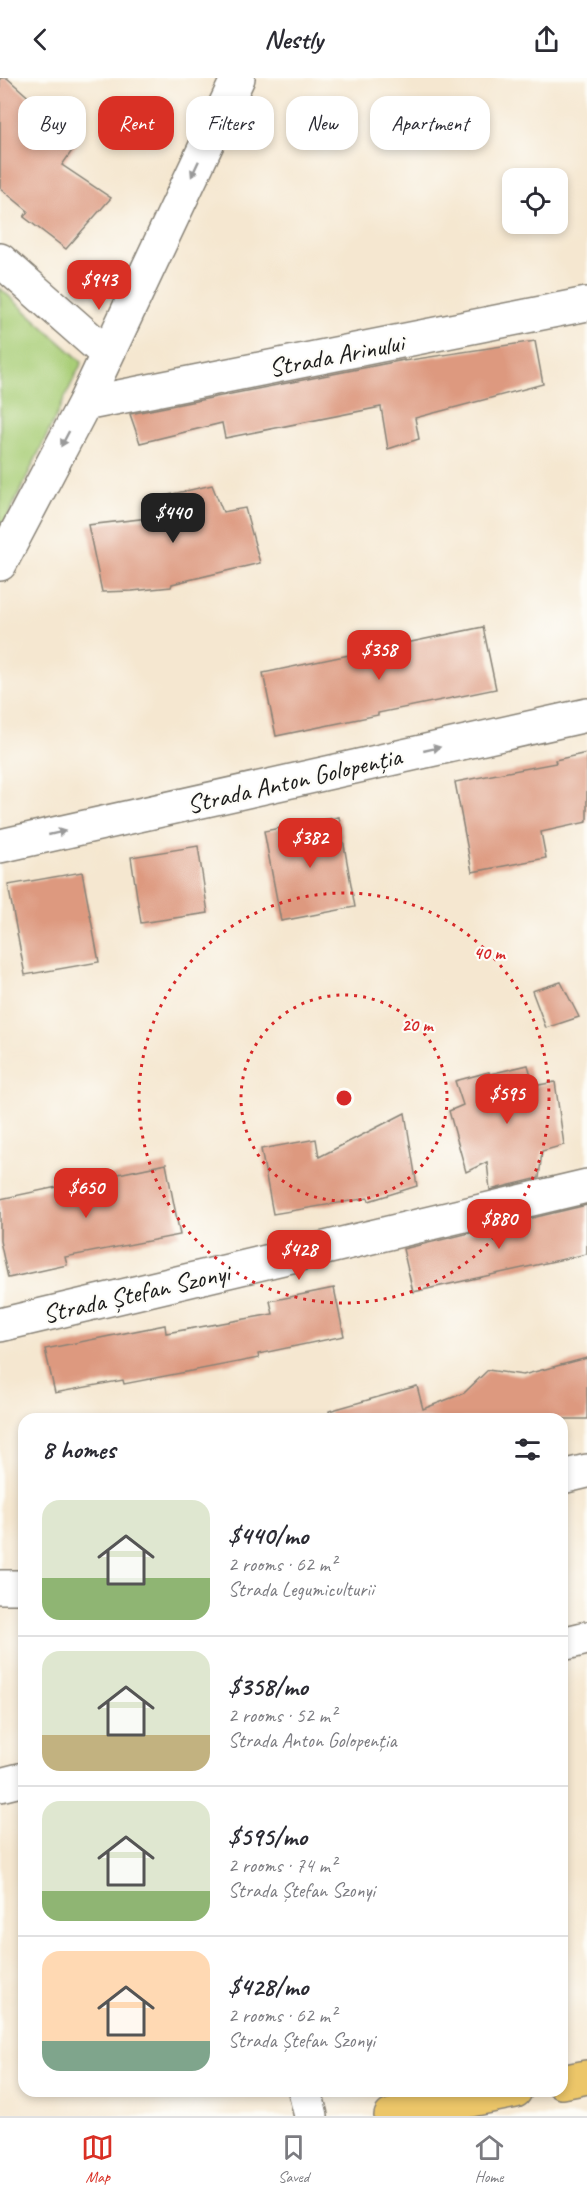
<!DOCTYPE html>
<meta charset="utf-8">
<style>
:root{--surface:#fff;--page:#f2f2f3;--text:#2b2b33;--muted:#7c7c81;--line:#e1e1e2;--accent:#d93025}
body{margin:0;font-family:Caveat,sans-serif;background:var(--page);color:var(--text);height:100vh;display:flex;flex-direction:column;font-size:22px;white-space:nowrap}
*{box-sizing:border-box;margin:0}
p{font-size:20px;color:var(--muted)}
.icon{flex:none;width:33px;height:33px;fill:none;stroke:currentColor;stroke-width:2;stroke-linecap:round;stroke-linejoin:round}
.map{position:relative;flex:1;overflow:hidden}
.side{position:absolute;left:18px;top:1335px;width:550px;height:684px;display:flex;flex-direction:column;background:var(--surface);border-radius:18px;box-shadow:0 3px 9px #0003}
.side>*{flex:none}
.banner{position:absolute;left:18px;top:18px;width:552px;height:54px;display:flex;gap:12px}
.buttons{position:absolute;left:502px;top:90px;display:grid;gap:12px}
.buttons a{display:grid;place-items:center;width:66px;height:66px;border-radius:12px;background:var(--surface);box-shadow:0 3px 9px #0003;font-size:30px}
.price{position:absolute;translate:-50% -51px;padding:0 14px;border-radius:12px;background:var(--accent);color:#fff;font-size:20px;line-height:39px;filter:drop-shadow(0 2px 3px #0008)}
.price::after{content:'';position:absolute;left:50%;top:36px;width:18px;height:14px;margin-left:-9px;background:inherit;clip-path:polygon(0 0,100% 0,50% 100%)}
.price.on{background:#222;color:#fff}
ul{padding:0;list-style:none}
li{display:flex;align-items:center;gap:18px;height:150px;padding:0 24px}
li+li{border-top:2px solid var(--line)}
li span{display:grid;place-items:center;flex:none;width:168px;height:120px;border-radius:18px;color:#555}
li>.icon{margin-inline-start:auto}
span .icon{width:72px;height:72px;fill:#fffc;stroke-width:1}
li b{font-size:26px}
h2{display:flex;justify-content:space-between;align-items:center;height:72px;padding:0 24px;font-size:26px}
.chip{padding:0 21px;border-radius:18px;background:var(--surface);box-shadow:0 3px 9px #0003;font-size:21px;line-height:54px}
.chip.on{background:var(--accent);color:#fff}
header{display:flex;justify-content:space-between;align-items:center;height:78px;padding:0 24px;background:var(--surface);font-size:27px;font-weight:600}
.tabs{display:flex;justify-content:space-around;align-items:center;height:84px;border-top:2px solid var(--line);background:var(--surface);font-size:16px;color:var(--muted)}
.tabs a{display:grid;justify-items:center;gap:3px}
.tabs .on{color:var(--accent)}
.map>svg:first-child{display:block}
.green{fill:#a9ce77;stroke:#62754a;stroke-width:1.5}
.building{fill:#dd997f}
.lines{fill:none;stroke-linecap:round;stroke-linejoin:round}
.minor-casing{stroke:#888276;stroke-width:36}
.major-casing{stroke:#888276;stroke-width:36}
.minor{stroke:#fff;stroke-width:33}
.major{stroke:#ecc669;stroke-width:33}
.oneway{fill:#999}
.ring{fill:none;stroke:#d62828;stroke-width:3;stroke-dasharray:3 6}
.labels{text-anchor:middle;stroke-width:4.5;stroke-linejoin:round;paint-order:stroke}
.street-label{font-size:26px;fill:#1c1c1c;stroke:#fdfcf7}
.centre{fill:#d62828;stroke:#fdfcf7;stroke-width:3}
.ring-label{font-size:18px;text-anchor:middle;font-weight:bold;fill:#d62828;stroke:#fdfcf7;stroke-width:4.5;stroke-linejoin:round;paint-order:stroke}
</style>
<header><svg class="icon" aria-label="back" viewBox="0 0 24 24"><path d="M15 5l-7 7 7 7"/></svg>Nestly<svg class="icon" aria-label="share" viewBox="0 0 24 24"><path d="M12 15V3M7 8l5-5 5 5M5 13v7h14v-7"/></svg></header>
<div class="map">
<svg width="587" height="2038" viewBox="0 0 587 2038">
<rect width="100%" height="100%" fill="#fdfcf7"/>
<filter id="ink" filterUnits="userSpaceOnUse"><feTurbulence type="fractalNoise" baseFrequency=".0167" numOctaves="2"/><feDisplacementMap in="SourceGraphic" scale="12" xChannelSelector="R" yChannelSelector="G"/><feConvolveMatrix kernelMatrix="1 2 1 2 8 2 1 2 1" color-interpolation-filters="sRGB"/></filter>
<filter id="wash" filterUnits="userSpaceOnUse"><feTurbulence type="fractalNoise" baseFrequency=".008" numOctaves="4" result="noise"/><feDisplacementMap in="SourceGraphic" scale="24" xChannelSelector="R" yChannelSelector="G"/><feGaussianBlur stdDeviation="1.35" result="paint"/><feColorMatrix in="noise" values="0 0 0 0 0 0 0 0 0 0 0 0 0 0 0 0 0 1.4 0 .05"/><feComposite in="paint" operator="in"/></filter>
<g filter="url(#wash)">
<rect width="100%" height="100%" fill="#f5e7d0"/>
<!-- green -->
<path class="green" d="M 0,210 L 82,284 L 0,455 Z"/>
<g id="blocks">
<!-- building -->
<path class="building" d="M 0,0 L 7,0 L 34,24 L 81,60 L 62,87 L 111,120 L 66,171 L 24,139 L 28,133 L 0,110 Z
M 535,263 L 543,306 L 415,340 L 419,361 L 388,371 L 381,329 L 225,360 L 222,345 L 140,365 L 130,336 L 404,282 L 404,283 Z
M 212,407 L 223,434 L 245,430 L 260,485 L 172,506 L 171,509 L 132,513 L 102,514 L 88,447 L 166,438 L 159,419 Z
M 483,549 L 496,611 L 378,635 L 378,637 L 276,658 L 263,595 Z
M 587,675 L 587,744 L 541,754 L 546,780 L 472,794 L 455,704 L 556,685 L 555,682 Z
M 339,739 L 355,829 L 281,843 L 264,753 Z
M 198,768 L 208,835 L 141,845 L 131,779 Z
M 82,794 L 99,884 L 25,897 L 8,807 Z
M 561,904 L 579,939 L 546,950 L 532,913 Z
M 528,987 L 534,1008 L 555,1004 L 564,1067 L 542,1073 L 539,1100 L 490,1112 L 487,1084 L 466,1094 L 449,1033 L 463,1027 L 455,1003 L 489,994 L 490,996 Z
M 405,1035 L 417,1108 L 369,1123 L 368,1120 L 273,1136 L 261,1071 L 316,1061 L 319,1079 Z
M 166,1086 L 180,1157 L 65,1179 L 67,1187 L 8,1200 L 0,1163 L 0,1121 Z
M 587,1127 L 587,1176 L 413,1214 L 403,1171 Z
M 334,1210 L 344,1258 L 258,1276 L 259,1280 L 124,1306 L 123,1302 L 55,1315 L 45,1271 L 165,1247 L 166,1255 L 273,1236 L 270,1223 Z
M 587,1280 L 587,1341 L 330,1341 L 329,1333 L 417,1308 L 423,1331 L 464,1315 L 488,1292 L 523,1297 Z"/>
</g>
</g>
<g filter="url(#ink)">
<use href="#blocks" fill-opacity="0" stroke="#888276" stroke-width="1.5"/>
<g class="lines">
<defs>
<path id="minor" d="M 0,182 L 107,276
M 84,326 L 587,226
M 0,486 L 84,326 L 238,0
M 0,768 L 587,637
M 0,1247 L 587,1108
M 562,1399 L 587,1393
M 0,1509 L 24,1509
M 562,1566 L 587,1560
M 0,1707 L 24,1701
M 305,2013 L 311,2038"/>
<path id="major" d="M 562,2004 L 587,1999
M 391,2038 L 515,2013"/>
</defs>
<!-- minor casing -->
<use href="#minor" class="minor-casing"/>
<!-- major casing -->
<use href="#major" class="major-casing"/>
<!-- minor -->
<use href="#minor" class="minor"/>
<!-- major -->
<use href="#major" class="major"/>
</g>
<!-- one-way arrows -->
<defs><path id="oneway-solid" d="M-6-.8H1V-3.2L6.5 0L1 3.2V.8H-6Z" transform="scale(1.5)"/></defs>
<g class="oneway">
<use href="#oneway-solid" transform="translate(195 91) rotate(115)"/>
<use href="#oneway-solid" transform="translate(65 361) rotate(118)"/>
<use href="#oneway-solid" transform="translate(432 671) rotate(-13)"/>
<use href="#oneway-solid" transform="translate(57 755) rotate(-13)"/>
</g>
</g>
<!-- distance rings -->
<g class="ring">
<circle cx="344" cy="1020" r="103"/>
<circle cx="344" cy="1020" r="205"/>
</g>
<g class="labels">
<!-- street labels -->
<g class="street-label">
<text transform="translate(336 277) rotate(-11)" y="9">Strada Arinului</text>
<text transform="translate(294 702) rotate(-13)" y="9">Strada Anton Golopenția</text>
<text transform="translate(136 1215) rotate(-13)" y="9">Strada Ștefan Szonyi</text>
</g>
</g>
<circle cx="344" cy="1020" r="9" class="centre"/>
<g class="ring-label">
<text x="489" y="881">40 m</text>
<text x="417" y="953">20 m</text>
</g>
</svg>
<div class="buttons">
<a><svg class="icon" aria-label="locate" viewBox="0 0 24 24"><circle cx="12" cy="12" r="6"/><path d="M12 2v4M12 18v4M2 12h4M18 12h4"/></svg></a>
</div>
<b class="price" style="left:99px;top:233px">$943</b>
<b class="price on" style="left:173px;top:466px">$440</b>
<b class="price" style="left:379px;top:603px">$358</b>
<b class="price" style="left:310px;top:791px">$382</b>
<b class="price" style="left:507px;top:1047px">$595</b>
<b class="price" style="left:86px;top:1141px">$650</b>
<b class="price" style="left:499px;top:1172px">$880</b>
<b class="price" style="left:299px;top:1203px">$428</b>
<div class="banner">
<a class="chip">Buy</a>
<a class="chip on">Rent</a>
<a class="chip">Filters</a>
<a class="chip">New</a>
<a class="chip">Apartment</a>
</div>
<section class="side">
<h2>8 homes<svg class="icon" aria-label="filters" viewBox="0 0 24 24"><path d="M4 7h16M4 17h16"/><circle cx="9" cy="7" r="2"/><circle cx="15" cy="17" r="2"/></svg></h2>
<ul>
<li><span style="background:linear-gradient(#dfe7d0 65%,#8fb573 0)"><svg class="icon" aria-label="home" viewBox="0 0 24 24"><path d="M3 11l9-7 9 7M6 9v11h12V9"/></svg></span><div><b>$440/mo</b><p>2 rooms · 62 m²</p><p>Strada Legumiculturii</p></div></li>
<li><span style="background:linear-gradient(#dfe7d0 70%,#c2b280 0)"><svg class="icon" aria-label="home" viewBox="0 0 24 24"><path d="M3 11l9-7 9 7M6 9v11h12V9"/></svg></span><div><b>$358/mo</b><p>2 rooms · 52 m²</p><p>Strada Anton Golopenția</p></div></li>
<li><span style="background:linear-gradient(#dfe7d0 75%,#8fb573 0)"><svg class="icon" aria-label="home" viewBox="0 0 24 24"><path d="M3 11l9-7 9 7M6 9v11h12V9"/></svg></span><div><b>$595/mo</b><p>2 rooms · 74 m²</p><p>Strada Ștefan Szonyi</p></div></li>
<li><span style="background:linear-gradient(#ffd9b3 75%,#7fa58c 0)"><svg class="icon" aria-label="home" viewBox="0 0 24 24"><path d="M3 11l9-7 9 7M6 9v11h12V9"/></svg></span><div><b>$428/mo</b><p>2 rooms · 62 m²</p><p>Strada Ștefan Szonyi</p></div></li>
</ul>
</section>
</div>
<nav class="tabs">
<a class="on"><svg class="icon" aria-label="map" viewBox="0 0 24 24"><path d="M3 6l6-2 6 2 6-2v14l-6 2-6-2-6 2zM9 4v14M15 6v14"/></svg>Map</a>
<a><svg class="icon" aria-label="saved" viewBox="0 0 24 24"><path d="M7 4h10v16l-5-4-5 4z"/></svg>Saved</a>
<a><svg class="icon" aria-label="home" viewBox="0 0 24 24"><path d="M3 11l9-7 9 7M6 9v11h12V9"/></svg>Home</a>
</nav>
